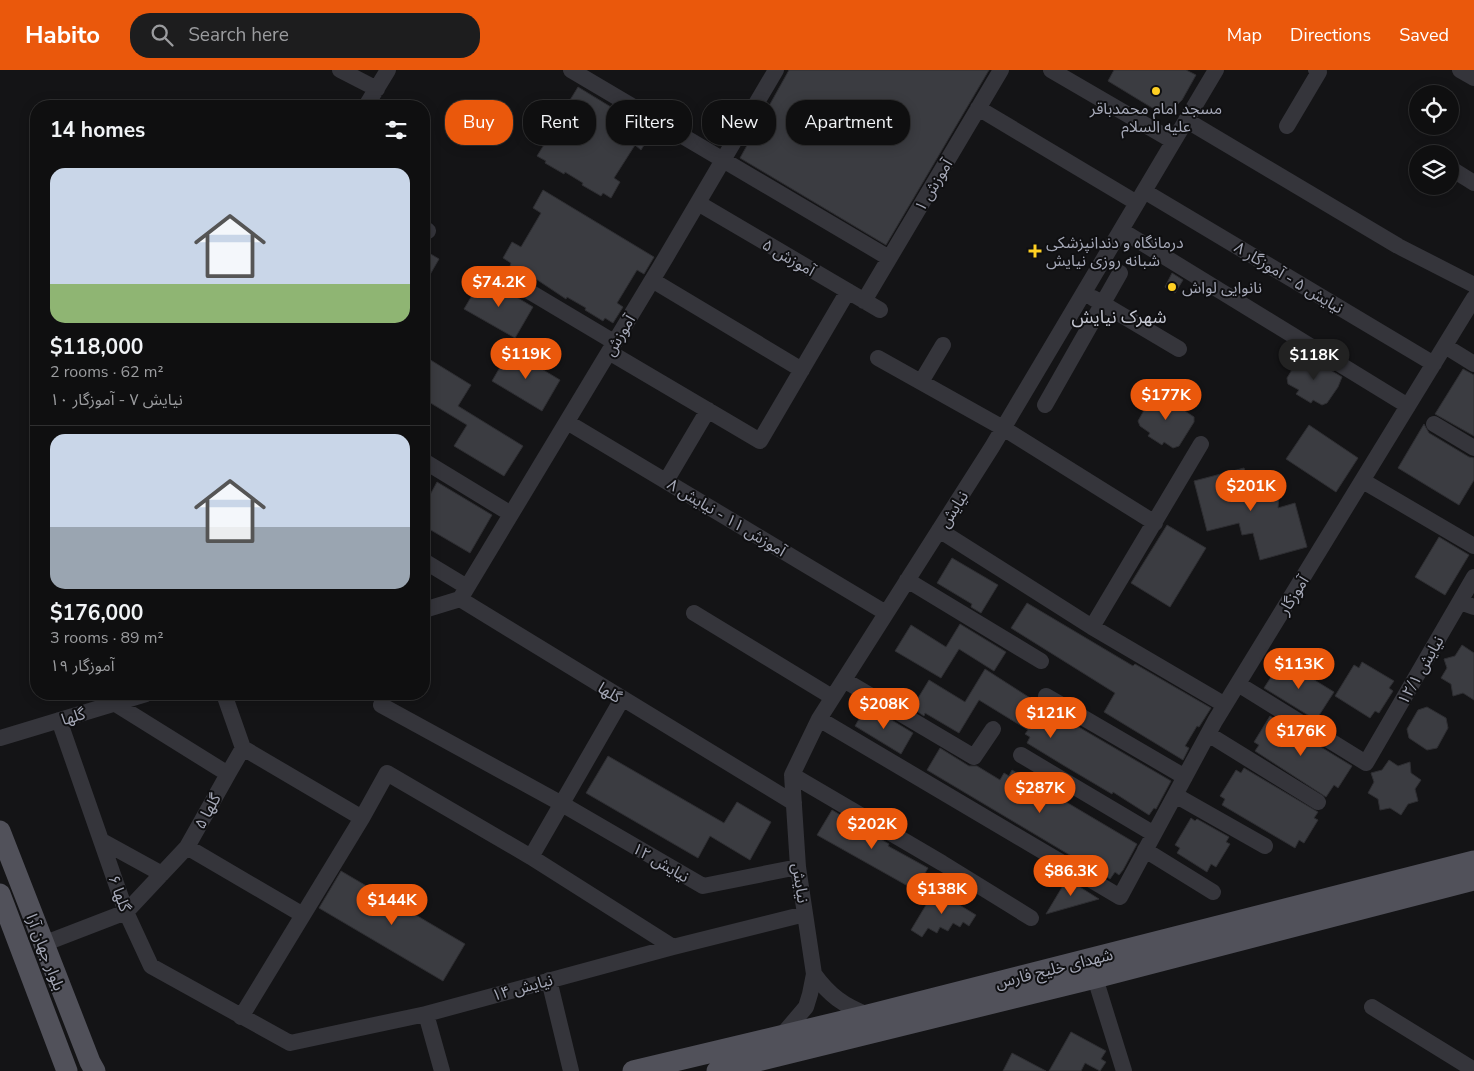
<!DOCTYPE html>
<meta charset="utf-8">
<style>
:root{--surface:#0f0f10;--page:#1d1d1e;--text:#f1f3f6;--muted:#9b9c9f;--line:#2f2f30;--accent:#ea580c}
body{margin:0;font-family:"Nunito Sans","Noto Sans Arabic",sans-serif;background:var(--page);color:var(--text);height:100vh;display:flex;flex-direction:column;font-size:19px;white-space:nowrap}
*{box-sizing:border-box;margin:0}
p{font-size:16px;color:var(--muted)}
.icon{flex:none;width:28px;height:28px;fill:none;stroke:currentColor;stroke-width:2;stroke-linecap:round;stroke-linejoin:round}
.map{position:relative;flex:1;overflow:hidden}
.drawer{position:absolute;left:30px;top:30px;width:400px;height:600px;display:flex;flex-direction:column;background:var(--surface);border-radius:20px;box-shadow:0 2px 12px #0003,0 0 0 1px var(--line)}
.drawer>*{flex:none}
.hud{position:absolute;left:445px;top:30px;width:475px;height:45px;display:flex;gap:10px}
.tools{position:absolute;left:1409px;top:15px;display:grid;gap:10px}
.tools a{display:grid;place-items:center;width:50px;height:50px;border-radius:50%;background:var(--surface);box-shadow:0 2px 12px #0003,0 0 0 1px var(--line);font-size:25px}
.price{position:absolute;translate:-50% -42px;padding:0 11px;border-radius:18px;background:var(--accent);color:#fff;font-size:16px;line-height:32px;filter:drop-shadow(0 1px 2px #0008)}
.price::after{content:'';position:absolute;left:50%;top:30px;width:15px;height:11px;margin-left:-8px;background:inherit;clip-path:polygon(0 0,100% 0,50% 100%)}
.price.on{background:#222;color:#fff}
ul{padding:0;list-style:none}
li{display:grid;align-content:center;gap:10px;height:265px;padding:0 20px}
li+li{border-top:1px solid var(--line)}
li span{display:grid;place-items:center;height:155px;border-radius:15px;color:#555}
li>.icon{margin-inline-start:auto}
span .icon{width:90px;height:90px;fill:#fffc;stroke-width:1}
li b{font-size:21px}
h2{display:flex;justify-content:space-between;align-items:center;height:60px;padding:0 20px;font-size:21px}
.chip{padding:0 18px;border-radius:20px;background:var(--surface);box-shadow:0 2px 12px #0003,0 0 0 1px var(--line);font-size:18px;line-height:45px}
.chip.on{background:var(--accent);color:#fff}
header{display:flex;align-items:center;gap:30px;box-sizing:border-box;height:70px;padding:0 25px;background:var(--accent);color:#fff}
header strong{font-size:24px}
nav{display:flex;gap:28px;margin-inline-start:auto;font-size:18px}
.search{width:350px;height:45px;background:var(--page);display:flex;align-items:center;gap:12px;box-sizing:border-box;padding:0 18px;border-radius:20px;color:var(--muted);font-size:19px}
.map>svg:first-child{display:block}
.building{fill:#3b3c41;stroke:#2e2e32}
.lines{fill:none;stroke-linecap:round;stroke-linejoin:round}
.minor{stroke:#35353b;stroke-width:16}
.major{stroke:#51515a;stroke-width:21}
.poi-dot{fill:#ffd023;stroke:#0f0f11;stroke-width:2}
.labels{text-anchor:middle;stroke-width:4;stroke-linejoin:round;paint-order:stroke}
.poi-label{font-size:16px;fill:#a5a8b7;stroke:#0f0f11;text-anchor:start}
.street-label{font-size:16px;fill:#a5a8b7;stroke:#0f0f11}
.neighbourhood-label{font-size:18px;fill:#c6c8d3;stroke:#0f0f11}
</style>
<header>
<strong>Habito</strong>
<div class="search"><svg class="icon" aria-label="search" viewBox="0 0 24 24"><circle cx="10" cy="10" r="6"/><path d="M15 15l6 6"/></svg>Search here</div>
<nav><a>Map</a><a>Directions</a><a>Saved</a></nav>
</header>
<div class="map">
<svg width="1474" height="1001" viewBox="0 0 1474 1001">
<rect width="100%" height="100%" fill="#141416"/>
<!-- building -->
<path class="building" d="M 789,0 L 989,0 L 886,175 L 740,88 Z
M 1114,0 L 1186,0 L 1196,5 L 1182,30 L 1175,37 L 1159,42 L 1108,11 Z
M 578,17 L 652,62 L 641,80 L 635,75 L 614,108 L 620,112 L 611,128 L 603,123 L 601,126 L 582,115 L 583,113 L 565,102 L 564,104 L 545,93 L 546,91 L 537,86 L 547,70 L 555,75 L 576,40 L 567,35 Z
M 543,120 L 654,187 L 644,204 L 637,200 L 617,233 L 623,237 L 613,253 L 605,248 L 603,251 L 585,240 L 586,238 L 567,227 L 566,229 L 530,205 L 529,207 L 510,196 L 511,193 L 503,188 L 512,172 L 521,177 L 541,143 L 533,138 Z
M 424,180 L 439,189 L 424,215 Z
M 1172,203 L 1183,210 L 1175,223 L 1165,217 Z
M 483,207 L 533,237 L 515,268 L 464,239 Z
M 510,280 L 560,310 L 542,341 L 492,311 Z
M 1304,284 L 1342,307 L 1338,317 L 1327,333 L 1322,335 L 1313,330 L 1311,333 L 1296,324 L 1299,320 L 1288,314 L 1287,308 L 1301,285 Z
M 424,286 L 471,315 L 458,336 L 523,376 L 504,406 L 454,376 L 467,355 L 424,329 Z
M 1463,299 L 1474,305 L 1474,366 L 1435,344 Z
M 1160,325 L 1170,332 L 1172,329 L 1186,339 L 1185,341 L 1194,347 L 1194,352 L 1179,376 L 1173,378 L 1164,372 L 1162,375 L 1148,366 L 1150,363 L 1140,356 L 1138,351 L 1147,335 L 1152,328 Z
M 1424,354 L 1429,363 L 1469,387 L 1474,388 L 1474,410 L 1459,435 L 1398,398 Z
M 1309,355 L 1358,388 L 1336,422 L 1286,389 Z
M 1244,398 L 1248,412 L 1261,409 L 1279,423 L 1278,438 L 1295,433 L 1307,477 L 1260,490 L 1253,463 L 1242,465 L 1239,453 L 1207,461 L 1194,411 Z
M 437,412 L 492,445 L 470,483 L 424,456 L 424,436 Z
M 1167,455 L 1206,478 L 1170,537 L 1131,513 Z
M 1439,467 L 1469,485 L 1445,525 L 1415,507 Z
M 952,488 L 998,515 L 981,543 L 971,537 L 972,534 L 937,513 Z
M 1027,533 L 1133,596 L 1135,594 L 1211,638 L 1199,657 L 1197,656 L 1185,676 L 1189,678 L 1183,690 L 1104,642 L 1115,623 L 1011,558 Z
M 960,554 L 1006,582 L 994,601 L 959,579 L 941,608 L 895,581 L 911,555 L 946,577 Z
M 1462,575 L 1474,583 L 1474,630 L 1463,623 L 1453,626 L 1451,614 L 1441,608 L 1447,598 L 1444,589 L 1455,586 Z
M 1282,590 L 1334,622 L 1316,650 L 1264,618 Z
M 1362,592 L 1394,611 L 1389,618 L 1393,621 L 1379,643 L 1375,641 L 1370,648 L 1335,626 L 1354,595 L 1359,598 Z
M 985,599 L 1041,635 L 1171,711 L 1156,739 L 1154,738 L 1149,745 L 1113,722 L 1112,724 L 1063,695 L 1027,673 L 1030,667 L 1025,664 L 1028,660 L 979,630 L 959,663 L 925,643 L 924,646 L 912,638 L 929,610 L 965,632 Z
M 867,635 L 913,663 L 901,684 L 855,656 Z
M 1427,637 L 1446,648 L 1448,658 L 1437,678 L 1427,680 L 1409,668 L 1407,659 L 1418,640 Z
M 1270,646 L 1352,696 L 1338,718 L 1334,715 L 1326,727 L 1255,681 L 1259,675 L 1254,672 Z
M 940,678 L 969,696 L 977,696 L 1000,710 L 1004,703 L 1009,706 L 1012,700 L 1137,774 L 1123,800 L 1119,805 L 1115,802 L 1110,809 L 927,700 Z
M 608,686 L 724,753 L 737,732 L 771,752 L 750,790 L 710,766 L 698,788 L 586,723 Z
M 1389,690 L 1398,696 L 1410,692 L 1411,703 L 1421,710 L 1415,719 L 1418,731 L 1408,734 L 1401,745 L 1390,738 L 1380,740 L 1378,729 L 1368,723 L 1374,712 L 1371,703 L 1382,700 Z
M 1244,698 L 1318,742 L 1314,748 L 1318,750 L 1304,773 L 1299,770 L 1295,778 L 1222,735 L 1225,729 L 1220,726 L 1236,700 L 1241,703 Z
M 832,740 L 889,774 L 888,776 L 928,798 L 915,820 L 817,765 Z
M 1191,748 L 1195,751 L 1197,749 L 1229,767 L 1226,772 L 1230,774 L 1216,797 L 1211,794 L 1207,802 L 1177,783 L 1180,778 L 1175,775 Z
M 341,801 L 465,874 L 443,911 L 319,838 Z
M 1067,809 L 1099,829 L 1046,844 Z
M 935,820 L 976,845 L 969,856 L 963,852 L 960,857 L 953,853 L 948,861 L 940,857 L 937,863 L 928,858 L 922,867 L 911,860 Z
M 1071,962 L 1106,981 L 1101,989 L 1106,992 L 1100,1001 L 1085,993 L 1081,1001 L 1049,1001 Z
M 1012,983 L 1046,1001 L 1003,1001 Z"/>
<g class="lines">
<!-- minor -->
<path class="minor" d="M 340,0 L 377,19
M 571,0 L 889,188
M 1051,0 L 1173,71
M 1460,0 L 1474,8
M 366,36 L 388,0
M 978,38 L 1137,133
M 1186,50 L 1398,176 L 1474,215
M 1287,56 L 1319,2 L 1316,0
M 1450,98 L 1474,113
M 1144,121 L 1434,294
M 698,133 L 880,240
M 424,158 L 428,161
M 1121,160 L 1408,336
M 505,207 L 614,272
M 652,210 L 802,300
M 1093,228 L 1179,279
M 864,231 L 1001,0
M 1445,276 L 1474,294
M 609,282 L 760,371 L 848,221
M 878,288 L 1003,358 L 1155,453
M 921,312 L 943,275
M 1045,335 L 1120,203
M 567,352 L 886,543
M 1434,354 L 1474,378
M 424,391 L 511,444
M 666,411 L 708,340
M 1363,411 L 1474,476
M 939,460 L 1092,557 L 1225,635
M 424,491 L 467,517
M 907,510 L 1041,591
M 460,529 L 666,187 L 776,0
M 1460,532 L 1474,537
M 424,540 L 460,529 L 794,733
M 694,543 L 832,627
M 1092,557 L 1201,374
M 844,610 L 974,687 L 993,659
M 1238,614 L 1366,693 L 1474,507
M 224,624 L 243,678 L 362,748
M 1046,626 L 1185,707
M 114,633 L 228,704 L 187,777 L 303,845
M 381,635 L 562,734 L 703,816 L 798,797
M 819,649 L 1120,827 L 1215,651 L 1474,228
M 59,650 L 126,842 L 151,896 L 290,973 L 426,944 L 673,877 L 805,844
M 1208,664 L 1318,732
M 0,668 L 146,624
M 1021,685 L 1154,764
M 228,704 L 243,678
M 792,705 L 942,793 L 1031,848
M 1175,725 L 1265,776
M 102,771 L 162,804
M 1145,780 L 1213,822
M 531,787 L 622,629
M 43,874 L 126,842 L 187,777
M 814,904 C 829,925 844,936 868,945
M 1095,908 L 1124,1001
M 549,910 L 571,1001
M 1372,937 L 1474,1000
M 426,944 L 442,1001
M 241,947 L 362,748 L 387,703 L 531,787 L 673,877
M 783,964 L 806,937 L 810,924 L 814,904 L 798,797 L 792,705 L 819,649 L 992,377 L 1216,0"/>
<!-- major -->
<path class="major" d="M 0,761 L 90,992 L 95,1001
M 0,824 L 67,1001
M 633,1001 L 868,945 L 1474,791
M 717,1001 L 1095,908 L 1474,810"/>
</g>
<!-- markers -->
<g class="poi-dot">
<circle cx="1156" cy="21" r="5"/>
<path d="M1032.5 173.5h5v5h5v5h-5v5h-5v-5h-5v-5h5z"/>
<circle cx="1172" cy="217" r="5"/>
</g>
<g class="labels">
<!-- poi labels -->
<g class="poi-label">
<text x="1156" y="44" text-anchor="middle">مسجد امام محمدباقر<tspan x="1156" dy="18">علیه السلام</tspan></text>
<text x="1046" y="178">درمانگاه و دندانپزشکی<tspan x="1046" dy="18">شبانه روزی نیایش</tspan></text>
<text x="1182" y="223">نانوایی لواش</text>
</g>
<!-- street labels -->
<g class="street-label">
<text transform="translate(933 115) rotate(-59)" y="6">آموزش ۱</text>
<text transform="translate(789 187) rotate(30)" y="6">آموزش ۵</text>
<text transform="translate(1289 207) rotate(31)" y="6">نیایش ۵ - آموزگار ۸</text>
<text transform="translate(619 265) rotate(-59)" y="6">آموزش</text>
<text transform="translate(953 439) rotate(-57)" y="6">نیایش</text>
<text transform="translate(727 447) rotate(31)" y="6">آموزش ۱۱ - نیایش ۸</text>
<text transform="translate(1293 525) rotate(-58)" y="6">آموزگار</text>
<text transform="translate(1420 600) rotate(-60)" y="6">نیایش ۱۲/۱</text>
<text transform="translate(610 622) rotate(32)" y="6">گلها</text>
<text transform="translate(73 646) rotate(-17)" y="6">گلها</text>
<text transform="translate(207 741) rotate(-61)" y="6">گلها ۵</text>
<text transform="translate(661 792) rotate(30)" y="6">نیایش ۱۲</text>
<text transform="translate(801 813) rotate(82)" y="6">نیایش</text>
<text transform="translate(120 823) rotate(70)" y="6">گلها ۶</text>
<text transform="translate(46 882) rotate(69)" y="6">بلوار جهان آرا</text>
<text transform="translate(1054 898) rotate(-14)" y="6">شهدای خلیج فارس</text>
<text transform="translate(522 917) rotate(-15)" y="6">نیایش ۱۴</text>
</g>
<!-- neighbourhood labels -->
<g class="neighbourhood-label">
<text x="1119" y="253">شهرک نیایش</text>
</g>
</g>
</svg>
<div class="tools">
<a><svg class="icon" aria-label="locate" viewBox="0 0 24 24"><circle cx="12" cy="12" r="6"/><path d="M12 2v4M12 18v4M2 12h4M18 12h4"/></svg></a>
<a><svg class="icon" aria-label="layers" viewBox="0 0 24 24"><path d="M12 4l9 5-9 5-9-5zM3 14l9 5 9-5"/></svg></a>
</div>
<b class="price" style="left:499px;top:238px">$74.2K</b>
<b class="price" style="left:526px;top:310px">$119K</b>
<b class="price on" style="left:1314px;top:311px">$118K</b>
<b class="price" style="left:1166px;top:351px">$177K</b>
<b class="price" style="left:1251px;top:442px">$201K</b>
<b class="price" style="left:1299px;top:620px">$113K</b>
<b class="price" style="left:884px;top:660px">$208K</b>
<b class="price" style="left:1051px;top:669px">$121K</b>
<b class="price" style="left:1301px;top:687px">$176K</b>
<b class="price" style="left:1040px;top:744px">$287K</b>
<b class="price" style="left:872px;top:780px">$202K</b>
<b class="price" style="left:1071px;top:827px">$86.3K</b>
<b class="price" style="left:942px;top:845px">$138K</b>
<b class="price" style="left:392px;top:856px">$144K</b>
<div class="hud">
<a class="chip on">Buy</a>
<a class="chip">Rent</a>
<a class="chip">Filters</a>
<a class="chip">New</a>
<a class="chip">Apartment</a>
</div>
<section class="drawer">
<h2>14 homes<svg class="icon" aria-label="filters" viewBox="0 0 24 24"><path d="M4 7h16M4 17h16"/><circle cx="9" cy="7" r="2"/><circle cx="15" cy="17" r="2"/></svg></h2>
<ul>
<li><span style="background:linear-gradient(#c9d6e8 75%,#8fb573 0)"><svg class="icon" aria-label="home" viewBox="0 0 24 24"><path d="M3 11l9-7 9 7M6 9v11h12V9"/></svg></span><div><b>$118,000</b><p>2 rooms · 62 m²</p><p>نیایش ۷ - آموزگار ۱۰</p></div></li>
<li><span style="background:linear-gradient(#c9d6e8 60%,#9aa5b1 0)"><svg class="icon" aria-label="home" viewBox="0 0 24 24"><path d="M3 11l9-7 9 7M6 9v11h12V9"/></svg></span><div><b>$176,000</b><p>3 rooms · 89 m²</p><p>آموزگار ۱۹</p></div></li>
</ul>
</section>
</div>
